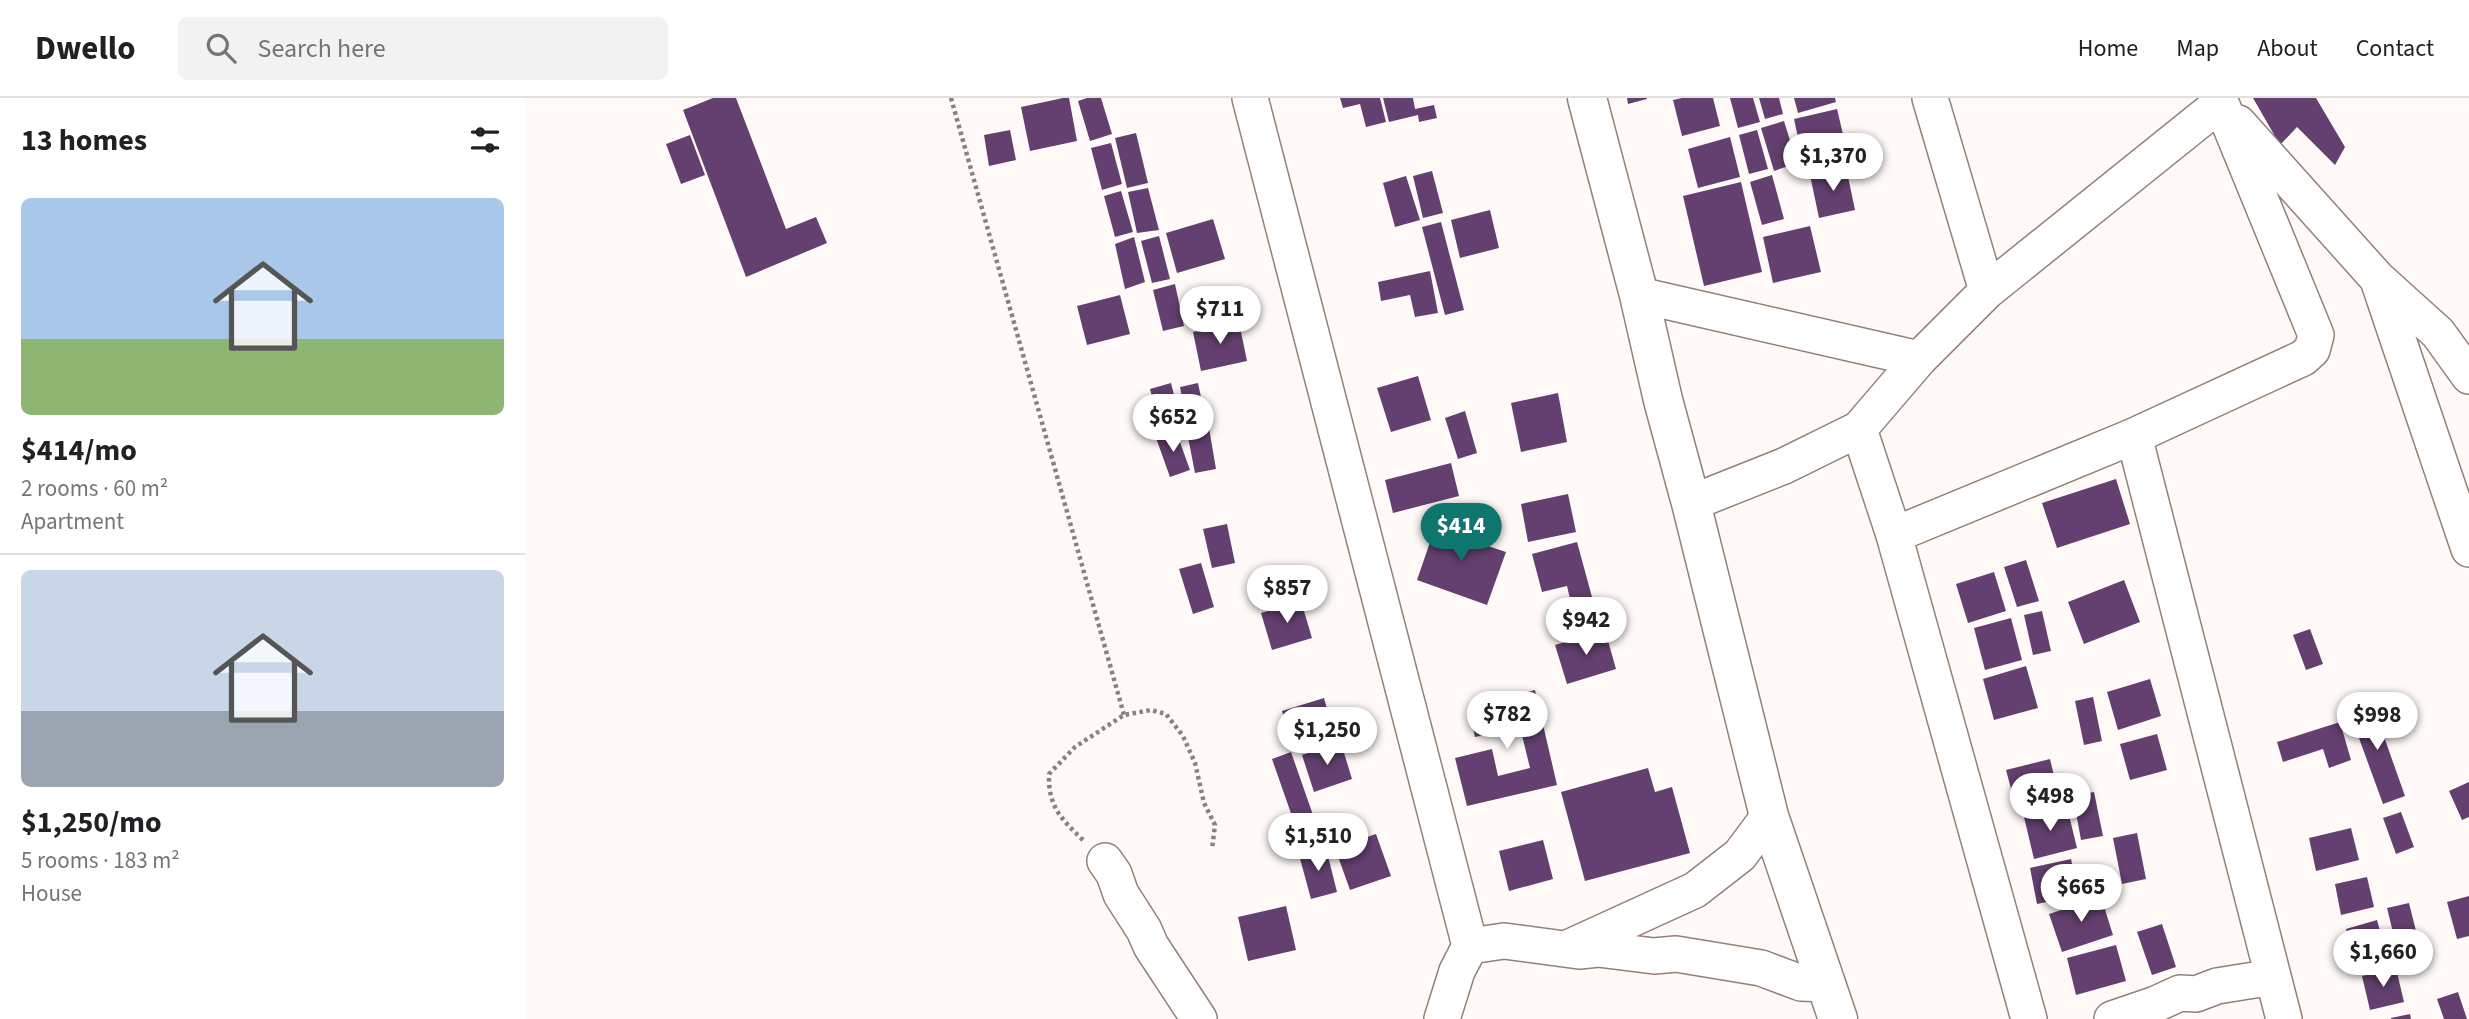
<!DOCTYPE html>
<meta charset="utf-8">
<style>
:root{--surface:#fff;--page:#f2f2f2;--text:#202124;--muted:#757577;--line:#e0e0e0;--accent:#0f766e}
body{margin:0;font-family:"Source Sans 3",sans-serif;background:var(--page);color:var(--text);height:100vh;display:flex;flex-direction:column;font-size:26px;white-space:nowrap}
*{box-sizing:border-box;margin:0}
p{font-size:23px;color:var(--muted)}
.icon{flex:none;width:38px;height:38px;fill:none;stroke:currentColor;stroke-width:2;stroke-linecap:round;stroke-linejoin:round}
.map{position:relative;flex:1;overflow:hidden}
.side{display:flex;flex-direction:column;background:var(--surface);width:525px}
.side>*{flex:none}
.price{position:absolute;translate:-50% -60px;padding:0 16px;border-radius:24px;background:#fff;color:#222;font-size:23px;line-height:46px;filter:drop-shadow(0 2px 4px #0008)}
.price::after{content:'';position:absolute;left:50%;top:42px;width:21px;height:16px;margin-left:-10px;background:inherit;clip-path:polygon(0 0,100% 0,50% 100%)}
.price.selected{background:var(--accent);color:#fff}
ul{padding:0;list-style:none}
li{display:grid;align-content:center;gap:14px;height:371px;padding:0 21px}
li+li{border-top:2px solid var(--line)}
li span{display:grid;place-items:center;height:217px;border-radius:10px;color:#555}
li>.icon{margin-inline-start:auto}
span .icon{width:126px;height:126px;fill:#fffc;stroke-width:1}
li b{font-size:30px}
h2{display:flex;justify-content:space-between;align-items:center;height:84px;padding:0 21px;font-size:30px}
header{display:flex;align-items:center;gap:42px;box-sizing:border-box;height:98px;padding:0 35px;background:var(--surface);border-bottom:2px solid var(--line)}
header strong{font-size:33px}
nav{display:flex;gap:38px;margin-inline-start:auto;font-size:24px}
.search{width:490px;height:63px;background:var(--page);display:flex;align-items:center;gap:18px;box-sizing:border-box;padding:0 24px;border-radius:10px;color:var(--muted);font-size:26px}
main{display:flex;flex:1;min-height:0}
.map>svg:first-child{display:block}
.building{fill:#63406f}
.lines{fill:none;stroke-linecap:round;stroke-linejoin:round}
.minor-casing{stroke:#958076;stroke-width:38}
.tertiary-casing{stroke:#958076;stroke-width:41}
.path{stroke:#88817e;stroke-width:4.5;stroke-dasharray:3.5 3.5;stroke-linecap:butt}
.minor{stroke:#fff;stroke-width:35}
.tertiary{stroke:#fff;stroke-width:38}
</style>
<header>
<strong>Dwello</strong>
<div class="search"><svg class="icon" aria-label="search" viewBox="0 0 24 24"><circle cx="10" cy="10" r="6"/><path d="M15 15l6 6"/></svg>Search here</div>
<nav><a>Home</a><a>Map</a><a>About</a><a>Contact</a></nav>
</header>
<main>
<section class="side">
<h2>13 homes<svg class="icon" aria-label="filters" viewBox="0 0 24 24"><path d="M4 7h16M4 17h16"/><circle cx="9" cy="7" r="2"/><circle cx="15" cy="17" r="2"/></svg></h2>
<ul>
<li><span style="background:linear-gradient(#a9c7e8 65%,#8fb573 0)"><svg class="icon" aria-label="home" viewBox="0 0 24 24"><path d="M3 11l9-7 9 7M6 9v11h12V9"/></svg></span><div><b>$414/mo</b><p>2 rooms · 60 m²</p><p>Apartment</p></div></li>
<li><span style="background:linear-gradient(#c9d6e8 65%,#9aa5b1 0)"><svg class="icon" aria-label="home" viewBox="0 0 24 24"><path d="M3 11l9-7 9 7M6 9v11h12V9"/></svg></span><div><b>$1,250/mo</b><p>5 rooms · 183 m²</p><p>House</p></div></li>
</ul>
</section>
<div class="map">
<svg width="1944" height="921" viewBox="0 0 1944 921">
<rect width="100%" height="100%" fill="#fffaf8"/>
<!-- building -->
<path class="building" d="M 188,0 L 211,0 L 261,131 L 291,119 L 302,145 L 221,179 L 158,12 Z
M 538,0 L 544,0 L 552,43 L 505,53 L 496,9 Z
M 562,0 L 576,0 L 587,36 L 565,43 L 553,3 Z
M 815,0 L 855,0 L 861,24 L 841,29 L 835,6 L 818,10 Z
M 858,0 L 888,0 L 890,11 L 909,7 L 912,20 L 894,24 L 893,17 L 864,24 Z
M 1102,0 L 1122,0 L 1122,1 L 1103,6 Z
M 1157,0 L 1188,0 L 1195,28 L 1157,38 L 1148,2 Z
M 1205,0 L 1228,0 L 1235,24 L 1213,30 Z
M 1234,0 L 1254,0 L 1258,16 L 1240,21 Z
M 1269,0 L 1310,0 L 1311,4 L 1273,15 Z
M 1728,0 L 1791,0 L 1820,49 L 1810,67 L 1772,29 L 1755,47 Z
M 1312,11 L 1322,53 L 1278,63 L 1269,21 Z
M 1259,23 L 1272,65 L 1249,73 L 1236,30 Z
M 485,32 L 491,62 L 464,68 L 459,37 Z
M 1232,32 L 1243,71 L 1224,76 L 1214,37 Z
M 611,35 L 623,85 L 602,90 L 590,40 Z
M 165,37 L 180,77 L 156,86 L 141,46 Z
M 1205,39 L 1215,79 L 1173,90 L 1163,51 Z
M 586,45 L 597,86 L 577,92 L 566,50 Z
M 1321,69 L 1330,112 L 1294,120 L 1285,77 Z
M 907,73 L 918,115 L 898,120 L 888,78 Z
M 1247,77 L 1259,121 L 1237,127 L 1225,84 Z
M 881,78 L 895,122 L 870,129 L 858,85 Z
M 1216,84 L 1237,174 L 1179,188 L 1158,98 Z
M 623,90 L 634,132 L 612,135 L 603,94 Z
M 596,93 L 608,134 L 590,139 L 579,98 Z
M 965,112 L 974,150 L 935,160 L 926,122 Z
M 688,121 L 700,161 L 652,175 L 641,135 Z
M 916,124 L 939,212 L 920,217 L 897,129 Z
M 1285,128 L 1296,174 L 1248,185 L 1238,139 Z
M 634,138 L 645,181 L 627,185 L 616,143 Z
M 609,139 L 620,184 L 600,191 L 590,146 Z
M 905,173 L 913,215 L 890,219 L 885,197 L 856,203 L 853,184 Z
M 650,186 L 659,228 L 638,233 L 628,192 Z
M 595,197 L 605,236 L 562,247 L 552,208 Z
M 714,224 L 722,263 L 676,273 L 668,234 Z
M 893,278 L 906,322 L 866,334 L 852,290 Z
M 646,285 L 656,325 L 636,330 L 625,291 Z
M 673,285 L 681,323 L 662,326 L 655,289 Z
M 1033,295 L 1042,344 L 996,354 L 986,305 Z
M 940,313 L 952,355 L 933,361 L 920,320 Z
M 684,330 L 691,371 L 670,375 L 662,334 Z
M 651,333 L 665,372 L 645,379 L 631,340 Z
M 926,365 L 934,398 L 868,415 L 860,382 Z
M 1591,381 L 1605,426 L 1532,450 L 1517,405 Z
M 1043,396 L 1051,434 L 1003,444 L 996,406 Z
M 914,418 L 943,427 L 939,440 L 981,454 L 962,507 L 892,482 Z
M 702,426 L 710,465 L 687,470 L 678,431 Z
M 1052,444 L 1067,499 L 1046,505 L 1042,488 L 1017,494 L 1007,456 Z
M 1501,462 L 1514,503 L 1492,509 L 1479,469 Z
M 676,465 L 689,509 L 668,516 L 654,471 Z
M 1469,474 L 1481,513 L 1443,525 L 1431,486 Z
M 1599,482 L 1615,524 L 1559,546 L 1543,504 Z
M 776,503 L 787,540 L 747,552 L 736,515 Z
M 1517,513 L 1526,553 L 1508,557 L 1499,517 Z
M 1486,520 L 1497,562 L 1460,572 L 1449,530 Z
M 1785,531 L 1798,566 L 1781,572 L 1768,537 Z
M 1080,532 L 1091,571 L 1042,586 L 1030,547 Z
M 1501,568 L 1513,610 L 1469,622 L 1458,581 Z
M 1625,581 L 1636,618 L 1593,632 L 1582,594 Z
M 1010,592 L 1032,687 L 942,708 L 930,660 L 967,651 L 973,678 L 1005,670 L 995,629 L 950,639 L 943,609 Z
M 1568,599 L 1577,643 L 1559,647 L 1550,603 Z
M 799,600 L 810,639 L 768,652 L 757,613 Z
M 1846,602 L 1880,698 L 1858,706 L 1823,610 Z
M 1815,624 L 1826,662 L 1804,670 L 1798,651 L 1758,664 L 1752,644 Z
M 1632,636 L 1642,672 L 1605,682 L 1595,646 Z
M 816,645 L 827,681 L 789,694 L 777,657 Z
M 766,654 L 795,737 L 776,744 L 747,661 Z
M 1525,661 L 1535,702 L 1492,713 L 1481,672 Z
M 1123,670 L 1130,694 L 1147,689 L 1165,755 L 1060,783 L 1036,694 Z
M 1944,684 L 1944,719 L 1937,722 L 1924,693 Z
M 1569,694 L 1578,738 L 1556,742 L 1548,698 Z
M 1542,709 L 1552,750 L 1509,761 L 1499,719 Z
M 1876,714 L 1889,749 L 1871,756 L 1858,720 Z
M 1826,730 L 1834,762 L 1791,773 L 1784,740 Z
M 1612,735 L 1621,781 L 1597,786 L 1588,740 Z
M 851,736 L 866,778 L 825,792 L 810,750 Z
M 1018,742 L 1028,781 L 984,793 L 974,753 Z
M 801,750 L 812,794 L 786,801 L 774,757 Z
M 1546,761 L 1554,797 L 1512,806 L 1505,770 Z
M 1842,779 L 1849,809 L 1816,817 L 1810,786 Z
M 1944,798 L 1944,838 L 1932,841 L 1922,804 Z
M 1576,799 L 1588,837 L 1537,854 L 1524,816 Z
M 1884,805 L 1896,853 L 1874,859 L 1862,810 Z
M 761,808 L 771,852 L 723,863 L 713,819 Z
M 1852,822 L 1862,858 L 1831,868 L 1821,831 Z
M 1637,826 L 1651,869 L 1627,877 L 1612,834 Z
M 1591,847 L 1601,883 L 1551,897 L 1542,860 Z
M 1871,870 L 1879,904 L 1845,912 L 1837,878 Z
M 1933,894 L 1942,921 L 1919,921 L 1912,901 Z
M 1885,916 L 1886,921 L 1866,921 L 1866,920 Z"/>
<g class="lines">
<defs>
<path id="minor" d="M 725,0 L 945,848 L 932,873 L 917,921
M 1405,0 L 1462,193
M 1713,25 L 1852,180 L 1913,235 L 1944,278
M 1853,182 L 1944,451
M 1114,197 L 1394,261
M 1334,331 L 1369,437
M 1609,338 L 1759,921
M 1166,405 L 1259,368 L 1334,331 L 1394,261 L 1462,193 L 1696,5
M 580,763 L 589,776 L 596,796 L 619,832 L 626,848 L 674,921
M 945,848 L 979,843 L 1054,853 L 1073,851 L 1129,858 L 1151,856 L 1236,870 L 1276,885 L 1301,886
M 1043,850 L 1170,792 L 1215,757 L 1244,718
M 1504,921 L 1369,437 L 1609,338 L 1778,260 L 1787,252 L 1791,237 L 1696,5
M 1587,921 L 1631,906 L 1655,895 L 1671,896 L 1692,888 L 1748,879"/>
<path id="tertiary" d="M 1062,0 L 1114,197 L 1138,302 L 1166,405 L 1244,718 L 1313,921"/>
</defs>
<!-- minor casing -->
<use href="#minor" class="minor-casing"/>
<!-- tertiary casing -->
<use href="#tertiary" class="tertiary-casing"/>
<!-- path -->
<path class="path" d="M 426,0 L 599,617
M 558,742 C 536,721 523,708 524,676 L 550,649 L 599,617 L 626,612 L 641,616 L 658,638 L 670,665 L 679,705 L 690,727 L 687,751"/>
<!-- minor -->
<use href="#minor" class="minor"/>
<!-- tertiary -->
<use href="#tertiary" class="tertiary"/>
</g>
</svg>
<b class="price" style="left:1308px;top:95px">$1,370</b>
<b class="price" style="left:695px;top:248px">$711</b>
<b class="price" style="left:648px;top:356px">$652</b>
<b class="price selected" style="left:936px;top:465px">$414</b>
<b class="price" style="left:762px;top:527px">$857</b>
<b class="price" style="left:1061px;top:559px">$942</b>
<b class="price" style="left:982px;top:653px">$782</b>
<b class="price" style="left:1852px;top:654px">$998</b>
<b class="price" style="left:802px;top:669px">$1,250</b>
<b class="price" style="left:1525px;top:735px">$498</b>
<b class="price" style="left:793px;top:775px">$1,510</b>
<b class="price" style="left:1556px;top:826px">$665</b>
<b class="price" style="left:1858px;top:891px">$1,660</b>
</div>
</main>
